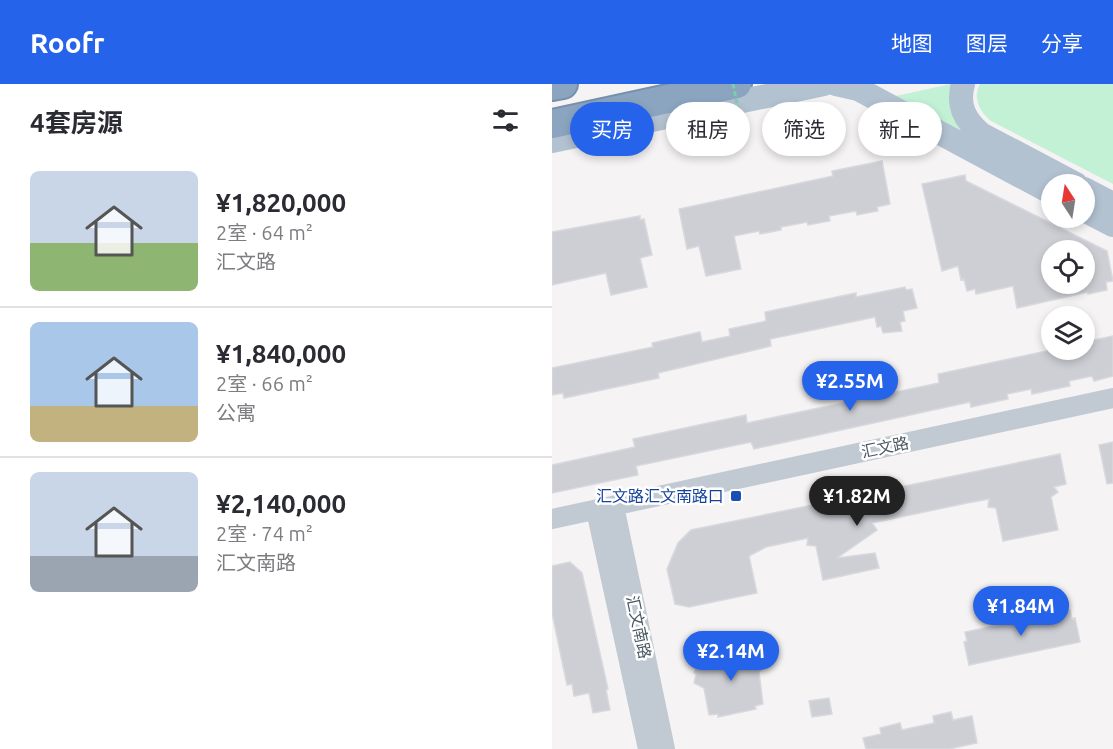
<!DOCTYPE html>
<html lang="zh">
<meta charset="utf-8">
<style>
:root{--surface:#fff;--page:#f2f2f3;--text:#2b2b33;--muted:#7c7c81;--line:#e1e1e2;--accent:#2563eb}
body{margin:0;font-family:Ubuntu,"Noto Sans SC",sans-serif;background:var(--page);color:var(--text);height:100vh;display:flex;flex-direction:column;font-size:22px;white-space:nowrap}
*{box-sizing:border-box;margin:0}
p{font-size:20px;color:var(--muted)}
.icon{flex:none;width:33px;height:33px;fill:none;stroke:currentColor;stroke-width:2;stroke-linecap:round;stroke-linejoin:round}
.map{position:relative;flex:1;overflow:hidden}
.sheet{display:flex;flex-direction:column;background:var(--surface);width:552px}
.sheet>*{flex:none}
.hud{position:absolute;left:18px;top:18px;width:453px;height:54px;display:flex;gap:12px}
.needle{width:39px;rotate:348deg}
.buttons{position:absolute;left:489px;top:90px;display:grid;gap:12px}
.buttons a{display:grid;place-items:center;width:54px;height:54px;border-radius:50%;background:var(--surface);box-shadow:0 3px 9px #0003;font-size:30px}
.price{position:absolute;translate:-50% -51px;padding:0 14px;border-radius:21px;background:var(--accent);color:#fff;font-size:20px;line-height:39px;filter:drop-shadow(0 2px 3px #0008)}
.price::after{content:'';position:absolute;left:50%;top:36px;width:18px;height:14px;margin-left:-9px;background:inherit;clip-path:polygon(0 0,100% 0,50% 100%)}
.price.active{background:#222;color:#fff}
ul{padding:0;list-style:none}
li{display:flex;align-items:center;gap:18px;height:150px;padding:0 30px}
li+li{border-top:2px solid var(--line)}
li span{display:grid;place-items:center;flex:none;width:168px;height:120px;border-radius:9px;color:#555}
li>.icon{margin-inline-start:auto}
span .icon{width:72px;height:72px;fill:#fffc;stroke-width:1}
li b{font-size:26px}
h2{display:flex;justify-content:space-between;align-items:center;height:72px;padding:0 30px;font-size:26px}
.tag{padding:0 21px;border-radius:27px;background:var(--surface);box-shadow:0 3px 9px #0003;font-size:21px;line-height:54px}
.tag.active{background:var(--accent);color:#fff}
header{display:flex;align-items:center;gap:36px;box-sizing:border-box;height:84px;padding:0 30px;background:var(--accent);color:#fff}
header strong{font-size:28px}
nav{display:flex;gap:33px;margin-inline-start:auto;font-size:21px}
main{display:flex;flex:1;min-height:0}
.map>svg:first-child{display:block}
.green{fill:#c3f1d5}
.building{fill:#cdcfd5;stroke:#d7d9de;stroke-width:1.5;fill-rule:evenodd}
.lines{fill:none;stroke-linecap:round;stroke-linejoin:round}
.highway-casing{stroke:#7690ad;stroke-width:32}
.minor{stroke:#c1cad2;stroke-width:20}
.major{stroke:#b3c2d1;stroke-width:24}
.highway{stroke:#8ba5c1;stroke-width:28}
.path-bridge{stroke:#7ad0a6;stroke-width:3;stroke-dasharray:4.5 3;stroke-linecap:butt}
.transit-dot{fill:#1a4fb4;stroke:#fff;stroke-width:2}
.labels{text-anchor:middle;stroke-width:5;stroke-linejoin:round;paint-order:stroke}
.street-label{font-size:16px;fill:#4a5661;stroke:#fff}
.transit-label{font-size:16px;fill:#164399;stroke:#fff;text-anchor:end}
</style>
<header>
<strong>Roofr</strong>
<nav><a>地图</a><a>图层</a><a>分享</a></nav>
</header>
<main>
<section class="sheet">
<h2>4套房源<svg class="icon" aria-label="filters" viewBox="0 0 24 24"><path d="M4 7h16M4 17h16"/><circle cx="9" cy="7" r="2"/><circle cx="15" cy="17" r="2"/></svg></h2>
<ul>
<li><span style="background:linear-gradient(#c9d6e8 60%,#8fb573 0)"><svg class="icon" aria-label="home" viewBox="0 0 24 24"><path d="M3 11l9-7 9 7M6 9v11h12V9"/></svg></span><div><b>¥1,820,000</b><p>2室 · 64 m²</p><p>汇文路</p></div></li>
<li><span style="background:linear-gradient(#a9c7e8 70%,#c2b280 0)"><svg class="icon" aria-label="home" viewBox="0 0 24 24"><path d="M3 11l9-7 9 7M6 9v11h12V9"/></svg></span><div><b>¥1,840,000</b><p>2室 · 66 m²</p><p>公寓</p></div></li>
<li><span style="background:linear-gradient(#c9d6e8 70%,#9aa5b1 0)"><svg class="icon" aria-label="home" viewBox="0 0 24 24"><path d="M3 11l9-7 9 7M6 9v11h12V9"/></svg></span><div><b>¥2,140,000</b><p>2室 · 74 m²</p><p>汇文南路</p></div></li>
</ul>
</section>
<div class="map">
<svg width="561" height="665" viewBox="0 0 561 665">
<rect width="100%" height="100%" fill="#f5f3f3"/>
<!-- green -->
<path class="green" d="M 399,0 L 414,51 L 339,13 Z
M 428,0 L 561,0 L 561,100 L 439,37 C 428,28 420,14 428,0 Z"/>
<!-- building -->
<path class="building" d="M 330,77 L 338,120 L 325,123 L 326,127 L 305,131 L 304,127 L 277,132 L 278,137 L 256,141 L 255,138 L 229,143 L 229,146 L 208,150 L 207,147 L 182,152 L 189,185 L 154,192 L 147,162 L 135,165 L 127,125 L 281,92 L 280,87 Z
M 413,91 L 414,97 L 555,167 L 561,197 L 554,198 L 555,206 L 536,210 L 536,208 L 465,224 L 461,202 L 424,210 L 423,205 L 415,207 L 412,195 L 409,196 L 406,182 L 390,187 L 370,100 ZM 500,166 L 532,166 L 532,200 L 500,200 Z
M 88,132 L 88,136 L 92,135 L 100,171 L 88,174 L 95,203 L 59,211 L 54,189 L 0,201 L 0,148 Z
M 353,203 L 354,206 L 360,205 L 365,224 L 351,227 L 353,237 L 348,238 L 350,247 L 331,249 L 329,242 L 325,243 L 323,233 L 218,255 L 219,262 L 106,289 L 107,294 L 12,314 L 11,309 L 0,311 L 0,284 L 101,263 L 100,259 L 148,248 L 150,258 L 178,252 L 177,245 L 214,237 L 213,228 L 304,209 L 304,213 Z
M 561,252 L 561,292 L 542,297 L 540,292 L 517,297 L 518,302 L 480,310 L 479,305 L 455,310 L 456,315 L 419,323 L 418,318 L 202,365 L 199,358 L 84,382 L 86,391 L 0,409 L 0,381 L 83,363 L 81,355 L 194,331 L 195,339 L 387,299 L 386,290 L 499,266 L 532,266 L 532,258 Z
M 561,358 L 561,399 L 555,400 L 547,361 Z
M 508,370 L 514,400 L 502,403 L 506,408 L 499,413 L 506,446 L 451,457 L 444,424 L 436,423 L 437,415 L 415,419 L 320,439 L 325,446 L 285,474 L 323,469 L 327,484 L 271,496 L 264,462 L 255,461 L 256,454 L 214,463 L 197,472 L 205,509 L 137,523 L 123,520 L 115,485 L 126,459 L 139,446 Z
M 18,478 L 30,489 L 56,605 L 54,606 L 58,626 L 41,629 L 37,609 L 22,612 L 20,600 L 15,601 L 0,529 L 0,482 Z
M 518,526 L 520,535 L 523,534 L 528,558 L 417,581 L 412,558 L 415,557 L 413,548 Z
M 198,562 L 202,568 L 207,565 L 212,573 L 210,581 L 212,584 L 207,588 L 211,620 L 203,622 L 204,625 L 166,633 L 166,630 L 157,631 L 152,604 L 142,599 L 144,590 L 142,589 L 147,573 L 176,576 Z
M 277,614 L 280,630 L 260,633 L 257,617 Z
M 399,628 L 401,636 L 420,632 L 425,659 L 397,665 L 314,665 L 311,654 L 329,650 L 328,644 L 348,639 L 350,646 L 382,639 L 381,632 Z"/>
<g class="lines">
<defs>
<path id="highway" d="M 0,2 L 11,0
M 0,40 L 185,0"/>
</defs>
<!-- highway casing -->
<use href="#highway" class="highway-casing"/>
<!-- minor -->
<path class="minor" d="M 62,422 L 113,665
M 44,426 L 96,665
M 0,435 L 561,314"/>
<!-- major -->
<path class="major" d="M 284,0 L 306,5 L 500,109
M 411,0 C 405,22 413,36 429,50 L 524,100
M 0,57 L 272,0
M 532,105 L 561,120
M 532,126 L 561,141"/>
<!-- highway -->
<use href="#highway" class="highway"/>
<!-- path-bridge -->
<path class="path-bridge" d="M 181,0 L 188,34"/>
</g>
<!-- markers -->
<rect class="transit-dot" x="178" y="406" width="12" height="12" rx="3"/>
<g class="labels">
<!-- street labels -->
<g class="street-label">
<text transform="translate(333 363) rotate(-12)" y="6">汇文路</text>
<text transform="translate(87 543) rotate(78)" y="6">汇文南路</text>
</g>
<!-- transit labels -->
<g class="transit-label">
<text x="172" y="418">汇文路汇文南路口</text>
</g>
</g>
</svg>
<div class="buttons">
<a><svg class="needle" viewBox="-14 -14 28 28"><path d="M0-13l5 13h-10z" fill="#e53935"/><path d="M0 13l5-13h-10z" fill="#7c7c81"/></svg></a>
<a><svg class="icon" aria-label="locate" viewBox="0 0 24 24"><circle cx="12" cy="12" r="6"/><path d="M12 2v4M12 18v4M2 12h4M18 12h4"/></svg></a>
<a><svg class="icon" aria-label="layers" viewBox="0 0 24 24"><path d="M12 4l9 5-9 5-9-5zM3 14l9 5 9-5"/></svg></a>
</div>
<b class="price" style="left:298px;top:328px">¥2.55M</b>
<b class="price active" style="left:305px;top:443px">¥1.82M</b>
<b class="price" style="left:469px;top:553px">¥1.84M</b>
<b class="price" style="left:179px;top:598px">¥2.14M</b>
<div class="hud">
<a class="tag active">买房</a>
<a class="tag">租房</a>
<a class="tag">筛选</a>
<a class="tag">新上</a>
</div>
</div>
</main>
